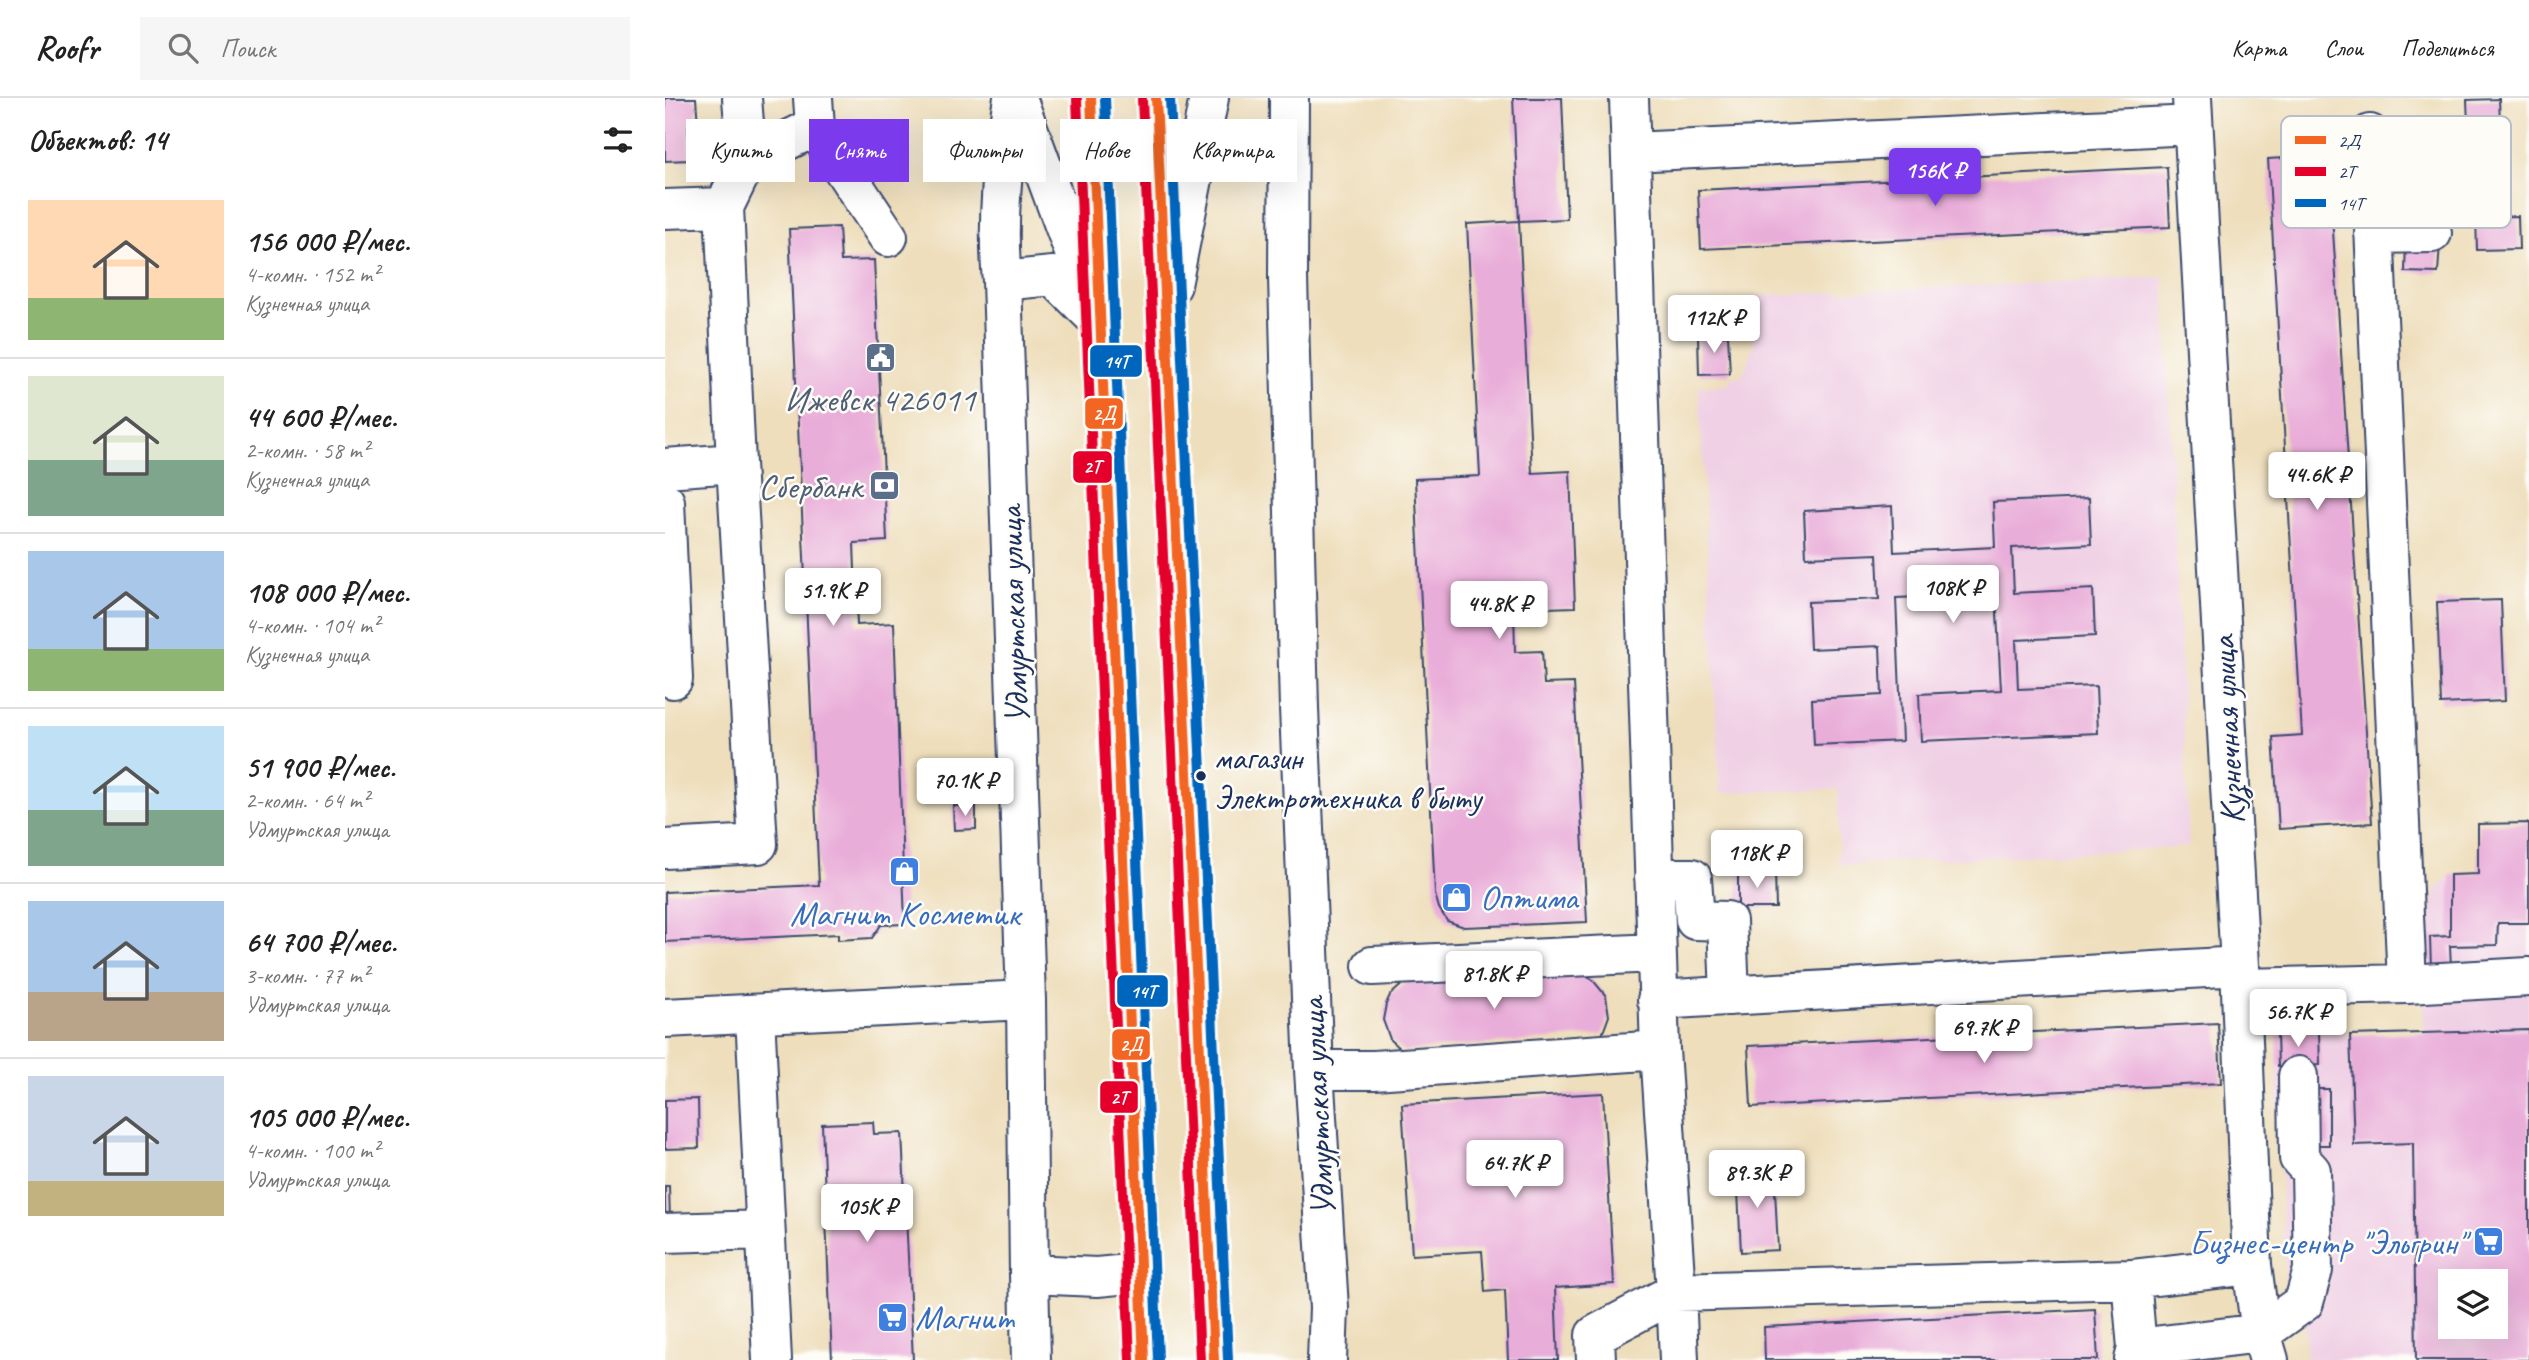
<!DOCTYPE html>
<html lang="ru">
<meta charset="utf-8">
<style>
:root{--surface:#fff;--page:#f6f6f6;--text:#222;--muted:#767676;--line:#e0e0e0;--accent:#7c3aed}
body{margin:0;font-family:Caveat,sans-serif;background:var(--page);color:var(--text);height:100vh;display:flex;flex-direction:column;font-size:26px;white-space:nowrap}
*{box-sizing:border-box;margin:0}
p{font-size:23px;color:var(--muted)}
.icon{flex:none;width:38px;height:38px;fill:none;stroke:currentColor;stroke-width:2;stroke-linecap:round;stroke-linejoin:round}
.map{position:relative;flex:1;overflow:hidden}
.panel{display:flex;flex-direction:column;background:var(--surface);width:665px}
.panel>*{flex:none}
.banner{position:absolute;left:21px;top:21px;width:665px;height:63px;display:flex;gap:14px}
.controls{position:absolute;left:1773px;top:1171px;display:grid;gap:14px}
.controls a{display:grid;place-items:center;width:70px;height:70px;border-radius:0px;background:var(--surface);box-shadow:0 7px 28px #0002;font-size:35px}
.price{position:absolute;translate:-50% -60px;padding:0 16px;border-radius:7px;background:#fff;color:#222;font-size:23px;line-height:46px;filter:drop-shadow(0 2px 4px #0008)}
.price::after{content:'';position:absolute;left:50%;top:42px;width:21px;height:16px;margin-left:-10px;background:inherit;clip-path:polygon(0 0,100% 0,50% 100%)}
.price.active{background:var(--accent);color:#fff}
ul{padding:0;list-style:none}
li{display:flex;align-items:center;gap:21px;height:175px;padding:0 28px}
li+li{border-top:2px solid var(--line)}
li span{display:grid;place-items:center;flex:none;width:196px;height:140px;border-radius:0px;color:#555}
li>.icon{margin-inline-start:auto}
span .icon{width:84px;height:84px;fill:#fffc;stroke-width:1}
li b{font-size:30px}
h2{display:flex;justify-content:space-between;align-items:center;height:84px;padding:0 28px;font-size:30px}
.tag{padding:0 24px;border-radius:0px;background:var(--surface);box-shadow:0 7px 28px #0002;font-size:24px;line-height:63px}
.tag.active{background:var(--accent);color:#fff}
header{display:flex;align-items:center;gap:42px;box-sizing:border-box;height:98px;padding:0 35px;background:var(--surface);border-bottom:2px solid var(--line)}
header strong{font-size:33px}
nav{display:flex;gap:38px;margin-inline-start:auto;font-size:24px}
.search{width:490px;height:63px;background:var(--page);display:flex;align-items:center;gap:18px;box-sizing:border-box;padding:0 24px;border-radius:0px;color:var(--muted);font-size:26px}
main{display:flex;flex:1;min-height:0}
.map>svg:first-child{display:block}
.built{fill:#f0d0e5;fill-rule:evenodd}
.building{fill:#e9add9;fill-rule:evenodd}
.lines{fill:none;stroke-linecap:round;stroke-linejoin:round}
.minor-casing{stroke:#3b496c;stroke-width:42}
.major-casing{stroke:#3b496c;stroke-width:42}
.minor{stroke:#fff;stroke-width:38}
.major{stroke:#fff;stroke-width:38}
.bus-1-casing{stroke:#fdfcf7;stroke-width:16}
.bus-2-casing{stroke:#fdfcf7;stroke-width:16}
.bus-3-casing{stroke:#fdfcf7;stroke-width:16}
.bus-1{stroke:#f26522;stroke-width:10}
.bus-2{stroke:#e4002b;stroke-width:10}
.bus-3{stroke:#0065bd;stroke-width:10}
.bus-dot{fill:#1b2f5e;stroke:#fdfcf7;stroke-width:2.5}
.labels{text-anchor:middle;stroke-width:5;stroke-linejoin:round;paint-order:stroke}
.bus-label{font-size:33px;fill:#1b2f5e;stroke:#fdfcf7;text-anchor:start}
.service-label{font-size:35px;fill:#4e5e75;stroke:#fdfcf7}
.street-label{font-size:35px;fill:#1b2f5e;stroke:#fdfcf7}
.shop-label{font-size:35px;fill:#366cbe;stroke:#fdfcf7;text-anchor:start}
.key{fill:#fdfcf7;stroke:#b9bec9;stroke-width:2}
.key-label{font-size:19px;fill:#1b2f5e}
.line-badge{stroke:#fdfcf7;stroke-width:2.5}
.badge-label{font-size:19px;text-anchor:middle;font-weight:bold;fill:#fff}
</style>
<header>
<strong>Roofr</strong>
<div class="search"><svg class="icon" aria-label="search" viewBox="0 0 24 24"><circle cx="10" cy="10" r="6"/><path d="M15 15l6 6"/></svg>Поиск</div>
<nav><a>Карта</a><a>Слои</a><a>Поделиться</a></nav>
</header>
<main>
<section class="panel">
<h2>Объектов: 14<svg class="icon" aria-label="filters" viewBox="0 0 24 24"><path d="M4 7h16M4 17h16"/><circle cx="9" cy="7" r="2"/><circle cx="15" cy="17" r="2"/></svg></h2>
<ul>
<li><span style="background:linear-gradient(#ffd9b3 70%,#8fb573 0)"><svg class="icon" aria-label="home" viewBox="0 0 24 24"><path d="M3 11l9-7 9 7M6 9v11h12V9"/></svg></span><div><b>156 000 ₽/мес.</b><p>4-комн. · 152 m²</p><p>Кузнечная улица</p></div></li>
<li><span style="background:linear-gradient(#dfe7d0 60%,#7fa58c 0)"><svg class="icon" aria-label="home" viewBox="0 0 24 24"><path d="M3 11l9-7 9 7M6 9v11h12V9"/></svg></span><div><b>44 600 ₽/мес.</b><p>2-комн. · 58 m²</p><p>Кузнечная улица</p></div></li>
<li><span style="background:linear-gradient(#a9c7e8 70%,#8fb573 0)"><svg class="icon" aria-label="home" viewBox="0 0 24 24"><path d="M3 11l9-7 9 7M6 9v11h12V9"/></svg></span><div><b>108 000 ₽/мес.</b><p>4-комн. · 104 m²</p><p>Кузнечная улица</p></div></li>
<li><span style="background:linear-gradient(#bfe0f5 60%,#7fa58c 0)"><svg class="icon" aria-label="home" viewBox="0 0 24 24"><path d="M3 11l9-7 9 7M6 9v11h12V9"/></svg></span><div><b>51 900 ₽/мес.</b><p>2-комн. · 64 m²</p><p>Удмуртская улица</p></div></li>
<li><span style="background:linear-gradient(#a9c7e8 65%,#b9a48a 0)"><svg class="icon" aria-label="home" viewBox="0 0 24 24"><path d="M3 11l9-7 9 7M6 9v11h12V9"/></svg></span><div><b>64 700 ₽/мес.</b><p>3-комн. · 77 m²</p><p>Удмуртская улица</p></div></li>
<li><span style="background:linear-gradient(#c9d6e8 75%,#c2b280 0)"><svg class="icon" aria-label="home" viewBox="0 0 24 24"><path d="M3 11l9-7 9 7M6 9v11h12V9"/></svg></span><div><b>105 000 ₽/мес.</b><p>4-комн. · 100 m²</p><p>Удмуртская улица</p></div></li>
</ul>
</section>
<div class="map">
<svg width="1864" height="1262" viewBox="0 0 1864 1262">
<rect width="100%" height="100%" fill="#fdfcf7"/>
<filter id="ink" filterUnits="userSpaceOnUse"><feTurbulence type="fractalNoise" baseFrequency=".0143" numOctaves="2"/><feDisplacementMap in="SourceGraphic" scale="14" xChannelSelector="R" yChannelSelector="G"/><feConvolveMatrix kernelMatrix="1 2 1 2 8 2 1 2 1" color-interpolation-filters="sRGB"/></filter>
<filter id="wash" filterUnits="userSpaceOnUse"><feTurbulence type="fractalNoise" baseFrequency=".00686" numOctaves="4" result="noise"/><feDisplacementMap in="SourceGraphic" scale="28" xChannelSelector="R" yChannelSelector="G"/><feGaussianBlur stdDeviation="1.57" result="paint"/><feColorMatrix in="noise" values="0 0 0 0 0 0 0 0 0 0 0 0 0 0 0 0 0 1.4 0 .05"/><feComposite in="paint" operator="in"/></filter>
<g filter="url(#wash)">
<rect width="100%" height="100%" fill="#eedebc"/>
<!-- built -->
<path class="built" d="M 1499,179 L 1524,749 L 1174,767 L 1173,691 L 1055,695 L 1034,289 L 1064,287 L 1065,280 L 1078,278 L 1089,245 L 1086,198 Z
M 1864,725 L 1864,1262 L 1642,1262 L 1639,1204 L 1621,1190 L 1613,1030 L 1612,935 L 1654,934 L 1685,937 L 1759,935 L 1758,850 L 1771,793 L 1785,777 L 1813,776 L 1813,726 ZM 1785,1183 L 1830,1183 L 1830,1228 L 1785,1228 Z"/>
<g id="blocks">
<!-- building -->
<path class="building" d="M 0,0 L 31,0 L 33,28 L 23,29 L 25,62 L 0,63 Z
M 848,0 L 897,0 L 902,121 L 854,123 Z
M 1834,1 L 1835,25 L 1803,26 L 1802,2 Z
M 1663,57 L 1707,725 L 1614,731 L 1608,639 L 1637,637 L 1603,61 Z
M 1502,69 L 1505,129 L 1036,151 L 1033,92 Z
M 1853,118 L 1854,151 L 1812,152 L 1811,119 Z
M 854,123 L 867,375 L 905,373 L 910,509 L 849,511 L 850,554 L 877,553 L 879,586 L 909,585 L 922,824 L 799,829 L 782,823 L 774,810 L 770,796 L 750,381 L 815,378 L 802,126 Z
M 174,129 L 176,163 L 209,162 L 222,443 L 189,445 L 192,527 L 229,525 L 240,826 L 216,827 L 207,840 L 173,842 L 173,836 L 0,844 L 0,794 L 154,787 L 124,131 Z
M 1741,144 L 1775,145 L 1773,175 L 1740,174 Z
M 1063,237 L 1065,276 L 1034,277 L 1033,238 Z
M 1424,400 L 1426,446 L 1347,450 L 1349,495 L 1428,491 L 1430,538 L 1351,542 L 1353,591 L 1431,588 L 1433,635 L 1256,643 L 1254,596 L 1336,592 L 1331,496 L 1231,500 L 1237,643 L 1149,647 L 1147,601 L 1217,597 L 1215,548 L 1145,551 L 1143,504 L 1214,501 L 1212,456 L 1141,459 L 1139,413 L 1227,408 L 1229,454 L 1330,449 L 1328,404 Z
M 1836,502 L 1840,603 L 1776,606 L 1772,504 Z
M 288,708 L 311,708 L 311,731 L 289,732 Z
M 1864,725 L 1864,825 L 1833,825 L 1832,847 L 1785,848 L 1786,869 L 1766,870 L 1765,839 L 1785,838 L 1785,777 L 1813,776 L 1813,726 Z
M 1110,774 L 1111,810 L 1073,810 L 1073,775 Z
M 917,876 L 927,881 L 941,898 L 944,918 L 937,937 L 738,953 L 725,941 L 718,922 L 721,906 L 725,897 L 740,884 Z
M 1553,925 L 1556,985 L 1086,1009 L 1083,948 Z
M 1864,932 L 1864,1262 L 1751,1262 L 1748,1045 L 1689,1047 L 1685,937 ZM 1785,1183 L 1830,1183 L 1830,1228 L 1785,1228 Z
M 1654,934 L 1655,967 L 1613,968 L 1612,935 Z
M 1646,991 L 1664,991 L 1664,1047 L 1646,1047 Z
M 938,995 L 949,1186 L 890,1190 L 893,1262 L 843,1262 L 840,1192 L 820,1194 L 817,1153 L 747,1157 L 737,1006 Z
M 33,1001 L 34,1050 L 0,1051 L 0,1002 Z
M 208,1024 L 209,1036 L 237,1035 L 248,1262 L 167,1262 L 157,1026 Z
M 1109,1071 L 1113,1152 L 1076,1154 L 1072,1073 Z
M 0,1088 L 4,1088 L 5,1121 L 0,1121 Z
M 1430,1211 L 1433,1262 L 1100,1262 L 1099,1229 Z"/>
</g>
</g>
<g filter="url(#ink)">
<use href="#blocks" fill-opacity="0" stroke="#3b496c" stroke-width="2"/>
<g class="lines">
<defs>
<path id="minor" d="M 348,0 C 338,61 331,121 337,183 L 361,902 L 364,1176 L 432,1179 L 474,1175
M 624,0 L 623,179 L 634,610 L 649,972 L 664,1210 L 662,1262
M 1527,0 L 1575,868 L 1587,1167 L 1596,1235 L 1604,1262
M 150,29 L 223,139
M 966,54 L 1528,27
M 82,62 L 150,29 L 148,0
M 0,111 L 59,109
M 1709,136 L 1767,135
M 337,183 L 388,178 L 435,224
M 507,187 L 544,0
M 0,370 L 71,365
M 0,404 L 8,581
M 0,751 L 93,746 L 71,365 L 59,109 L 82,62 L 77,0
M 989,780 L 1027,780 L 1030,822 L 1062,823 L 1065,898
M 707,868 L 991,855
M 1742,886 L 1864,879
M 1576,890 L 1742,886 L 1705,36
M 992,902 L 1575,868
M 90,916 L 107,1262
M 0,920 L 361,902
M 649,972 L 709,972 L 995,952 L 964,0
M 0,1135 L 100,1132
M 364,1176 L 366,1262
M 1466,1181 L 1472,1250
M 931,1262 L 930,1237 L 1011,1194 L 995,952
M 1014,1262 L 1011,1194 L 1466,1181 L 1587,1167
M 1469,1262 L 1472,1250 L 1596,1235 L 1639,1204 L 1648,1172 L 1646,1073 L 1634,1060 L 1633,978"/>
<path id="major" d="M 352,0 L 423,192
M 426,0 L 479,1262
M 491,0 L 549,1262"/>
</defs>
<!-- minor casing -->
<use href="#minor" class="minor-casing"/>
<!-- major casing -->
<use href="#major" class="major-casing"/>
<!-- minor -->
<use href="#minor" class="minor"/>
<!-- major -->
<use href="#major" class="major"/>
<defs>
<path id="bus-1" d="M 426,0 L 479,1262
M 491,0 L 549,1262"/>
<path id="bus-2" d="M 412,1 L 465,1262
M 477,1 L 535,1262"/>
<path id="bus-3" d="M 440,0 L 493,1261
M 505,0 L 563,1261"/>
</defs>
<!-- bus-1 casing -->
<use href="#bus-1" class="bus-1-casing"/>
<!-- bus-2 casing -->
<use href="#bus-2" class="bus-2-casing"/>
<!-- bus-3 casing -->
<use href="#bus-3" class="bus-3-casing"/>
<!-- bus-1 -->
<use href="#bus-1" class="bus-1"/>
<!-- bus-2 -->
<use href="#bus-2" class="bus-2"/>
<!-- bus-3 -->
<use href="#bus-3" class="bus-3"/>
</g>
</g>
<!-- icons -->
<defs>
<symbol id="civic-square" viewBox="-11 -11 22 22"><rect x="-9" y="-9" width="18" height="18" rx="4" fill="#5c6f8a" stroke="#fdfcf7"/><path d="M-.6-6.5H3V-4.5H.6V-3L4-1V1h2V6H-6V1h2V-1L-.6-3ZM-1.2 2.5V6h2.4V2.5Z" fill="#fff"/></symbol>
<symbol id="bank-square" viewBox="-11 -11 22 22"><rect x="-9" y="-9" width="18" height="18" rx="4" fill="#5c6f8a" stroke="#fdfcf7"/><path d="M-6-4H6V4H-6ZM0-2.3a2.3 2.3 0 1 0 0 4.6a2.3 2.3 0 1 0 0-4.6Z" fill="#fff"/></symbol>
<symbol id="shop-square" viewBox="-11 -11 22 22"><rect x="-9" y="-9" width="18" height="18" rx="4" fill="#3f7fe0" stroke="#fdfcf7"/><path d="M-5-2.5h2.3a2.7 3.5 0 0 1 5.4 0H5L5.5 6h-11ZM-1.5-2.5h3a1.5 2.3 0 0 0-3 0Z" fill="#fff"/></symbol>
<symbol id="supermarket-square" viewBox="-11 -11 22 22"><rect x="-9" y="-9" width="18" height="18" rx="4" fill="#3f7fe0" stroke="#fdfcf7"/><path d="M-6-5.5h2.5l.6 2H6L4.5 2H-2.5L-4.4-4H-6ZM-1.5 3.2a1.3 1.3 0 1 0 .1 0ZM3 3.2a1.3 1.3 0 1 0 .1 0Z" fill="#fff"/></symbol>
</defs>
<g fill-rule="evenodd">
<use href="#civic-square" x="198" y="242" width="35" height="35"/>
<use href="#bank-square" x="202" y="370" width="35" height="35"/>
<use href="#shop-square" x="222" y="756" width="35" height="35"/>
<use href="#shop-square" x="774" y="782" width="35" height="35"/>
<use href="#supermarket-square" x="1806" y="1126" width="35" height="35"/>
<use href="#supermarket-square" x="210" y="1202" width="35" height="35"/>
</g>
<!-- markers -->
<circle class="bus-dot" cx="536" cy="678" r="6"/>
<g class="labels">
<!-- bus labels -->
<g class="bus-label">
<text x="549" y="671">магазин<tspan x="549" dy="40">Электротехника в быту</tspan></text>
</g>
<!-- service labels -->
<g class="service-label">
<text x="215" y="313">Ижевск 426011</text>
<text x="197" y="400" text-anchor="end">Сбербанк</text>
</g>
<!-- street labels -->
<g class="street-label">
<text transform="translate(348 517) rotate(-92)" y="12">Удмуртская улица</text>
<text transform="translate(1562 632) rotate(-93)" y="12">Кузнечная улица</text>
<text transform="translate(652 1009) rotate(-93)" y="12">Удмуртская улица</text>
</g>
<!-- shop labels -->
<g class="shop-label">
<text x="815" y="811">Оптима</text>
<text x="240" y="827" text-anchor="middle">Магнит Косметик</text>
<text x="1800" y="1156" text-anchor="end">Бизнес-центр "Эльгрин"</text>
<text x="250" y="1231">Магнит</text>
</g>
</g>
<!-- legend -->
<rect x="1616" y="18" width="230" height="112" rx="10" class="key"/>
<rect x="1630" y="38" width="31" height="8" fill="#f26522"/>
<rect x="1630" y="69" width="31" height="9" fill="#e4002b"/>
<rect x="1630" y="101" width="31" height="8" fill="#0065bd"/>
<g class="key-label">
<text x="1673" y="49">2Д</text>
<text x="1673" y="80">2Т</text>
<text x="1673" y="112">14Т</text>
</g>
<g class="line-badge">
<rect x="424" y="246" width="54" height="34" rx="7" fill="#0065bd"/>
<rect x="419" y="299" width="40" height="33" rx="7" fill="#f26522"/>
<rect x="407" y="352" width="41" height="34" rx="7" fill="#e4002b"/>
<rect x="451" y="876" width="53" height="34" rx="7" fill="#0065bd"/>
<rect x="446" y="930" width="40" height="33" rx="7" fill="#f26522"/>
<rect x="434" y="982" width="40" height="34" rx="7" fill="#e4002b"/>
</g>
<g class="badge-label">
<text x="451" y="270">14Т</text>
<text x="439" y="322">2Д</text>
<text x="427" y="375">2Т</text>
<text x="478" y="900">14Т</text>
<text x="466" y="953">2Д</text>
<text x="454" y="1006">2Т</text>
</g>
</svg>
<div class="controls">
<a><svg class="icon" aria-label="layers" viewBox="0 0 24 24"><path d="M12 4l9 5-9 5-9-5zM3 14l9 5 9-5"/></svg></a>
</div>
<b class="price active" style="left:1270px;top:110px">156K ₽</b>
<b class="price" style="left:1049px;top:257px">112K ₽</b>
<b class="price" style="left:1652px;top:414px">44.6K ₽</b>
<b class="price" style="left:1288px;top:527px">108K ₽</b>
<b class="price" style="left:168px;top:530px">51.9K ₽</b>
<b class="price" style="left:834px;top:543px">44.8K ₽</b>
<b class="price" style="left:300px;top:720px">70.1K ₽</b>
<b class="price" style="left:1092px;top:792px">118K ₽</b>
<b class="price" style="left:829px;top:913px">81.8K ₽</b>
<b class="price" style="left:1633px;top:951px">56.7K ₽</b>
<b class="price" style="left:1319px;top:967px">69.7K ₽</b>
<b class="price" style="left:850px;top:1102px">64.7K ₽</b>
<b class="price" style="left:1092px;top:1112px">89.3K ₽</b>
<b class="price" style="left:202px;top:1146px">105K ₽</b>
<div class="banner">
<a class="tag">Купить</a>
<a class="tag active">Снять</a>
<a class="tag">Фильтры</a>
<a class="tag">Новое</a>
<a class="tag">Квартира</a>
</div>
</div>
</main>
